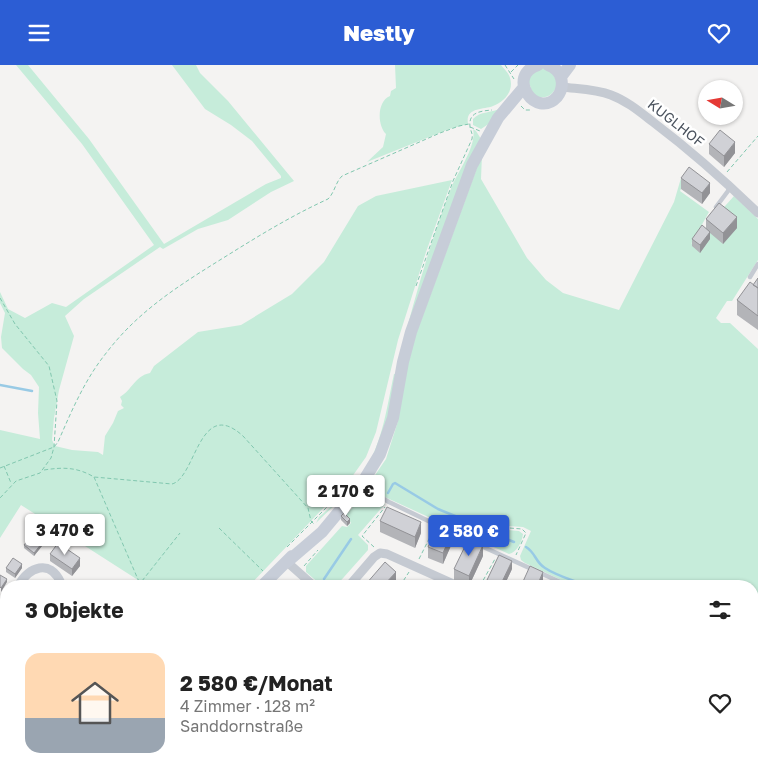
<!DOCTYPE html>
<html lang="de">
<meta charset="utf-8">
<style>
:root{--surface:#fff;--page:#f2f2f2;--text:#222;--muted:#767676;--accent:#2c5dd4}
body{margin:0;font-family:"Golos Text",sans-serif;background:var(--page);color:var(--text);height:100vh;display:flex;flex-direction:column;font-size:19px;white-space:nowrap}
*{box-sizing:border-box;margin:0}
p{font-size:16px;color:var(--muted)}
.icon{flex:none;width:28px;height:28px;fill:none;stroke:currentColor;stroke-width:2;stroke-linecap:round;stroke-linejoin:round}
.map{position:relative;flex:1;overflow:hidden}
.drawer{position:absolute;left:0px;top:515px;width:759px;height:196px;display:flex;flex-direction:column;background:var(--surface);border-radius:20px 20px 0 0;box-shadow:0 1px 4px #0004}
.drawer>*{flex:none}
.needle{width:32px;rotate:281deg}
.fabs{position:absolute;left:698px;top:15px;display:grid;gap:10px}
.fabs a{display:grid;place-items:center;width:45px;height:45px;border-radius:50%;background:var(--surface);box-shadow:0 1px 4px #0004;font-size:25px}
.price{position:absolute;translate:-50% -42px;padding:0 11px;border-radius:5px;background:#fff;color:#222;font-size:16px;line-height:32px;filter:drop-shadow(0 1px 2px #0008)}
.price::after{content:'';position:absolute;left:50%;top:30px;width:15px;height:11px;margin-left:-8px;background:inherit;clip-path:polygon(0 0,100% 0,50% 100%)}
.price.active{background:var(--accent);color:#fff}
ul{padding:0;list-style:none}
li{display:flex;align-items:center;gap:15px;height:125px;padding:0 25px}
li span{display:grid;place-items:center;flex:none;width:140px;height:100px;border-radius:15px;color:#555}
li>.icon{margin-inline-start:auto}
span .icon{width:60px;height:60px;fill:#fffc;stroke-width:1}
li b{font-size:21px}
h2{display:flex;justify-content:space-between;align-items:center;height:60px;padding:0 25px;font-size:21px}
header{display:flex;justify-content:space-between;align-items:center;height:65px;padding:0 25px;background:var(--accent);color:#fff;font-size:22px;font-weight:800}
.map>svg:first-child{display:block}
.green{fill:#c6ecda}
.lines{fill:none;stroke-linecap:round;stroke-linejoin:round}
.stream{stroke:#98cae5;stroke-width:2.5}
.path{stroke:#81c7af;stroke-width:1;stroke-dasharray:4 2.5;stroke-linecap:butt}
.lane{stroke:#c5cad2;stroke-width:4.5}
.street{stroke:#c5cad2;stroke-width:9}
.secondary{stroke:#c7cdd8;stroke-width:12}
.wall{fill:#b3b4b8}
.shaded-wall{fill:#929296}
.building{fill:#d0d1d6;stroke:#929296}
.labels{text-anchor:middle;stroke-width:5;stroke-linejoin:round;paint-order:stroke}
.street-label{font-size:14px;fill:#4b535e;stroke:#fff}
</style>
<header><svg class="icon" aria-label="menu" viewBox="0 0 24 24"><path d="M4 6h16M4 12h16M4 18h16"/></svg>Nestly<svg class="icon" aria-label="heart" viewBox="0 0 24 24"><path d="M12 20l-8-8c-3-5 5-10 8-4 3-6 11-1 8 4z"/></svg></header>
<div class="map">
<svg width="758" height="711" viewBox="0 0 758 711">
<rect width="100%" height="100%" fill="#f4f3f2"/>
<!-- green -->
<path class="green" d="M 16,0 L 28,0 L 89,74 L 164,179 L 266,119 L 281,113 L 281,111 L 252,76 L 231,60 L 205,44 L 172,0 L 196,0 L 200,8 L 228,36 L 294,116 L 271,127 L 228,155 L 198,164 L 163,184 L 160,182 L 84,234 L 65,251 L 74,271 L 59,325 L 54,353 L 52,375 L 55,381 L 72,385 L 98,387 L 103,390 L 105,371 L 113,358 L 118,346 L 124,343 L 121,340 L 122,336 L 120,332 C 132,325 135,311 150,308 L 154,301 L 198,267 L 241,260 L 292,229 L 324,197 L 358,141 L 376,131 L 452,115 L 426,187 L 398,275 L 376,367 L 366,392 L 349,416 L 249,521 L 133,521 L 138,515 L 21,440 L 0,473 L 0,365 L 40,374 L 38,348 L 39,322 L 31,310 L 23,304 L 2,283 L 1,272 L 5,248 L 0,238 L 0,227 L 8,244 L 25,253 L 52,238 L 66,242 L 154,180 L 82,79 Z
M 395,0 L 501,0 C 504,4 509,8 510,13 C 514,25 505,37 493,41 C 483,45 465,42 468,59 L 449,64 L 367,97 L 383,82 L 386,69 C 377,60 377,36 390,31 L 391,26 L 396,23 Z
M 539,2 L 550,4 L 558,18 C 553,31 547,34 534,32 L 527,12 Z
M 502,43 L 490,58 L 481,64 L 473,60 L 473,54 C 480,46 492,48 502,43 Z
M 473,64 L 476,66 L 481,74 L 399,294 C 414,235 430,177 452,121 C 459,105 477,80 473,64 Z
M 482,89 L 481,114 L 527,193 L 546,215 L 563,228 L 619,245 L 674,137 L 681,113 L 689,107 L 680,126 L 709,147 L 691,179 L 734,131 L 758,154 L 758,195 L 732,236 L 727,236 L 716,253 L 721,258 L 730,258 L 758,284 L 758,634 L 752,632 L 752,521 L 574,521 L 525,498 L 521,495 L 520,491 L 531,466 L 523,462 L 496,460 L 496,464 L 519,466 L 523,469 C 522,477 517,487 509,489 L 387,433 C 378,429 373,426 371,416 L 386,394 L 398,356 L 407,298 L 416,269 Z
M 394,309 L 396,309 C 390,340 388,375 370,402 C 355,423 334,440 316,458 L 319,452 C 335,438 354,423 365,405 C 383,376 387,341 394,309 Z
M 363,430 L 368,431 L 385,439 L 358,470 L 368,480 L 368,485 L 336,521 L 322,521 L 306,507 L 306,501 L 342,461 L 347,462 L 351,458 L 346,450 Z
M 6,552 L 6,577 L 1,586 L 6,592 L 6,669 L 4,669 L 6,689 L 0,702 L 0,562 Z
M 88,705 L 132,705 L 138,711 L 83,711 Z
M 254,705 L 316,705 L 311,711 L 261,711 Z"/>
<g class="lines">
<!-- stream -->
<path class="stream" d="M 0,320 L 32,326
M 388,428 L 393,419 L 395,418 L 438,444 L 460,453 L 484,465 L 514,477
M 526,482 C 536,488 535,497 545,503 C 557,511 573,515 587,521
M 324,514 L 351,474
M 115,711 L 121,706"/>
<!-- path -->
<path class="path" d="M 505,0 L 514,14
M 511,7 L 518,0
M 521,41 L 525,45 L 530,45
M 470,62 L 480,66
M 727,107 L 758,71
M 416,221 L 453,116 L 472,74 C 473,69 471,67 470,62 C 468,47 481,46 492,45
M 0,233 L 15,259 L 49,301 L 57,336 L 54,382 L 51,393 L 40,408 L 16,416 L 0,433
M 4,401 L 11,418
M 0,403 L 54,382 L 58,377 C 72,345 85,314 107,287 C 140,244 183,218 228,190 C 260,170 293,150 328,134 C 335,127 335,118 342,111 L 440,68 L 459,61 L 469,59
M 44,405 C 63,402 77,402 94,412 L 172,419 C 196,413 199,331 243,371 L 308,443 L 311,456 L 315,460
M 94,412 L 140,519
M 497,462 L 522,464 L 526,468 L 516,490
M 219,463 L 263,506
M 287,482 L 337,432
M 374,482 L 362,471 L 385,442
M 419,494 L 433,466
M 304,501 L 318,485
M 138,521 L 180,468
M 400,521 L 409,507
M 480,521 L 495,494
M 0,629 L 6,618
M 1,629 L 6,630
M 752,633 L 758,633
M 135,705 L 140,711
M 280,705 L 282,711
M 80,711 L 86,705"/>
<!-- lane -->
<path class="lane" d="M 716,142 L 728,126 L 729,122
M 750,212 L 758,199
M 363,422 L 389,437 L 472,477
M 479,480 L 569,521
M 407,711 L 412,705
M 498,711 L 502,705
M 539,711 L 543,705"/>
<!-- street -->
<path class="street" d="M 562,22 C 578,24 596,24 611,30 C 627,36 640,47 653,57 C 690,85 724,115 758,148
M 287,497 L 314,521
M 18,521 C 29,502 50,493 61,518 L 61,521
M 349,521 L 374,492 L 380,488 L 387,489 L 458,521
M 0,554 L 6,543
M 29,705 L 29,711
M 249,705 L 256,711
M 521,705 L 531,711
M 160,711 L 166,705"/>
<!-- secondary -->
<path class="secondary" d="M 538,0 C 505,11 536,55 557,32 C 561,27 563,20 561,13 C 559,6 554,2 548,0
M 561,12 L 570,0
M 287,497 L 322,467 L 361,420 L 380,389 L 393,353 L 403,297 L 411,267 L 472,100 L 498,53 L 524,22
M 262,521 L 292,491
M 63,711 L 69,705"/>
</g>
<!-- wall -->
<path class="wall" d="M 709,79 L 735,88 L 724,102 L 709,89 Z
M 681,113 L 710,128 L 702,139 L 681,124 Z
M 706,154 L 737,163 L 723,179 L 710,168 L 710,174 L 700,188 L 692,181 L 692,174 L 706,164 Z
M 758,213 L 758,265 L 737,250 L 737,235 L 753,220 Z
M 341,451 L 350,458 L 347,461 L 341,455 Z
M 380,456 L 421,468 L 415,483 L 380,467 Z
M 453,476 L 443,499 L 428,493 L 428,482 Z
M 24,480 L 42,481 L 34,491 L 24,483 Z
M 50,489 L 80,501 L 72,511 L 50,496 Z
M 483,491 L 469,521 L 454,515 L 454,504 Z
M 6,503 L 22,503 L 15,513 L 6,507 Z
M 512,504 L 504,521 L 487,521 L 487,515 Z
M 6,691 L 6,703 L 3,700 L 3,697 Z
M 366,705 L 384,705 L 384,710 L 383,711 L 366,711 Z
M 421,705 L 442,705 L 442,707 L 439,711 L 421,711 Z
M 473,705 L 485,705 L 481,711 Z"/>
<!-- shaded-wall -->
<path class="shaded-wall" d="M 735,77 L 735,88 L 724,102 L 724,91 Z
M 710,118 L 710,128 L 702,139 L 702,128 Z
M 737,152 L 737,163 L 723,179 L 723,168 Z
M 710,167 L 710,174 L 700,188 L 700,180 Z
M 350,454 L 350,458 L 347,461 L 347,457 Z
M 421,457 L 421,468 L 415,483 L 415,472 Z
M 453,465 L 453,476 L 443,499 L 443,488 Z
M 42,478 L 42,481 L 34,491 L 34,488 Z
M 483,480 L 483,491 L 469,521 L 469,511 Z
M 80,493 L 80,501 L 72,511 L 72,504 Z
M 512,496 L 512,504 L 504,521 L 500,521 Z
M 22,499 L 22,503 L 15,513 L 15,509 Z
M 396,507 L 396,518 L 393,521 L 383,521 Z
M 543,507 L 543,518 L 542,521 L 537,521 Z
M 7,514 L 7,517 L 1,527 L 1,523 Z
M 211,705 L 216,705 L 216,706 L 212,711 L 206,711 Z
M 382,705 L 384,705 L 383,711 L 378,711 Z
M 438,705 L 442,705 L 442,707 L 439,711 L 434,711 Z
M 481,705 L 485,705 L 481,711 Z"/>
<!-- building -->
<path class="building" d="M 720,65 L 735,77 L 724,91 L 709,79 Z
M 689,102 L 710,118 L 702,128 L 681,113 Z
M 719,138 L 737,152 L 723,168 L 706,154 Z
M 702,160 L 710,167 L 700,180 L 692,174 Z
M 758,213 L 758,223 L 753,220 Z
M 750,217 L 758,223 L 758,251 L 737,235 Z
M 387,442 L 421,457 L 415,472 L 380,456 Z
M 344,448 L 350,454 L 347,457 L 341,451 Z
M 438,459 L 453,465 L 443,488 L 428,482 Z
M 32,470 L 42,478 L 34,488 L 24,480 Z
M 469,473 L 483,480 L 469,511 L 454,504 Z
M 58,478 L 80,493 L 72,504 L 50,489 Z
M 499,490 L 512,496 L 500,521 L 487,515 Z
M 13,493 L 22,499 L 15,509 L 6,503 Z
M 385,497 L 396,507 L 383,521 L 369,521 L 366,519 Z
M 530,501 L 543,507 L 537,521 L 521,521 Z
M 0,510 L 7,514 L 1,523 L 0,522 Z
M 65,518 L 70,521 L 64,521 Z
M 557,518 L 565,521 L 556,521 Z
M 6,691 L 6,699 L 3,697 Z
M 5,703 L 6,705 L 13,710 L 13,711 L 0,711 L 0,709 Z
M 187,705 L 211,705 L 206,711 L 182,711 Z
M 224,705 L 229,706 L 224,711 L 219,711 Z
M 320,705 L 325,705 L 332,710 L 331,711 L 316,711 Z
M 367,705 L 382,705 L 378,711 L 376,711 Z
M 421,705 L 438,705 L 434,711 L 429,711 Z
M 461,705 L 462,705 L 471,711 L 457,711 Z
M 511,706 L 520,711 L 508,711 Z"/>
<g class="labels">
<!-- street labels -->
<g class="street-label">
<text transform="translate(676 58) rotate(38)" y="5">KUGLHOF</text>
</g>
</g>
</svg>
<div class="fabs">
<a><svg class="needle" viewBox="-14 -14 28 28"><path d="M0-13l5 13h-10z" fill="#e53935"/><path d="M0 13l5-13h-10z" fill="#767676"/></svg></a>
</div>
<b class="price" style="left:346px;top:452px">2 170 €</b>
<b class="price" style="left:65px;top:491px">3 470 €</b>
<b class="price active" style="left:469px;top:492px">2 580 €</b>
<section class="drawer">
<h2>3 Objekte<svg class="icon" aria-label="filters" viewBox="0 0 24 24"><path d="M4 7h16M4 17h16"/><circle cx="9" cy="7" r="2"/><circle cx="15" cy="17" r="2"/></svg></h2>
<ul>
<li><span style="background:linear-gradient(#ffd9b3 65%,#9aa5b1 0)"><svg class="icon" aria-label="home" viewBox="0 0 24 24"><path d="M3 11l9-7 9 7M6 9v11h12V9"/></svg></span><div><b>2 580 €/Monat</b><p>4 Zimmer · 128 m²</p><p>Sanddornstraße</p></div><svg class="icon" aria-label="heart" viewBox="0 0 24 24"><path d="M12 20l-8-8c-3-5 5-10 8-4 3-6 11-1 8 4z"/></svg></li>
</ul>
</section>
</div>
